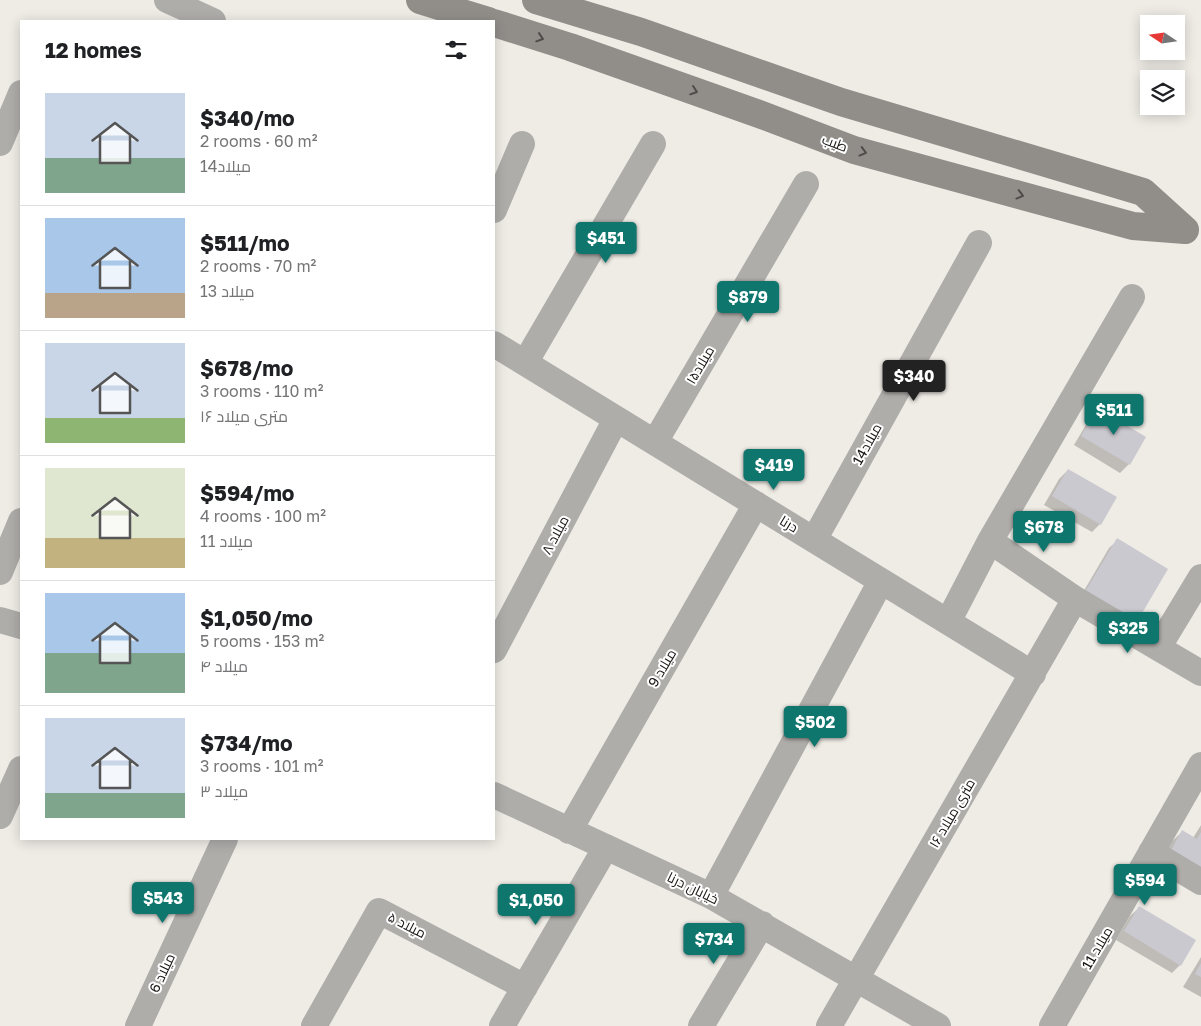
<!DOCTYPE html>
<meta charset="utf-8">
<style>
:root{--surface:#fff;--page:#f2f2f2;--text:#202124;--muted:#757577;--line:#e0e0e0;--accent:#0f766e}
body{margin:0;font-family:"Golos Text",Cairo,sans-serif;background:var(--page);color:var(--text);height:100vh;display:flex;flex-direction:column;font-size:19px;white-space:nowrap}
*{box-sizing:border-box;margin:0}
p{font-size:16px;color:var(--muted)}
.icon{flex:none;width:28px;height:28px;fill:none;stroke:currentColor;stroke-width:2;stroke-linecap:round;stroke-linejoin:round}
.map{position:relative;flex:1;overflow:hidden}
.drawer{position:absolute;left:20px;top:20px;width:475px;height:820px;display:flex;flex-direction:column;background:var(--surface);border-radius:0px;box-shadow:0 2px 12px #0003}
.drawer>*{flex:none}
.needle{width:32px;rotate:283deg}
.tools{position:absolute;left:1140px;top:15px;display:grid;gap:10px}
.tools a{display:grid;place-items:center;width:45px;height:45px;border-radius:0px;background:var(--surface);box-shadow:0 2px 12px #0003;font-size:25px}
.price{position:absolute;translate:-50% -42px;padding:0 11px;border-radius:5px;background:var(--accent);color:#fff;font-size:16px;line-height:32px;filter:drop-shadow(0 1px 2px #0008)}
.price::after{content:'';position:absolute;left:50%;top:30px;width:15px;height:11px;margin-left:-8px;background:inherit;clip-path:polygon(0 0,100% 0,50% 100%)}
.price.current{background:#222;color:#fff}
ul{padding:0;list-style:none}
li{display:flex;align-items:center;gap:15px;height:125px;padding:0 25px}
li+li{border-top:1px solid var(--line)}
li span{display:grid;place-items:center;flex:none;width:140px;height:100px;border-radius:0px;color:#555}
li>.icon{margin-inline-start:auto}
span .icon{width:60px;height:60px;fill:#fffc;stroke-width:1}
li b{font-size:21px}
h2{display:flex;justify-content:space-between;align-items:center;height:60px;padding:0 25px;font-size:21px}
.map>svg:first-child{display:block}
.shadow{fill:#0003}
.building{fill:#cbc9d0}
.lines{fill:none;stroke-linecap:round;stroke-linejoin:round}
.minor{stroke:#afadaa;stroke-width:26}
.secondary{stroke:#918e8a;stroke-width:28}
.oneway{stroke:#4e4b49}
.labels{text-anchor:middle;stroke-width:4;stroke-linejoin:round;paint-order:stroke}
.street-label{font-size:14px;fill:#171513;stroke:#fff}
</style>
<div class="map">
<svg width="1201" height="1026" viewBox="0 0 1201 1026">
<rect width="100%" height="100%" fill="#efece6"/>
<!-- shadow -->
<path class="shadow" d="M 1098,410 L 1145,437 L 1129,464 L 1120,473 L 1074,445 L 1090,418 Z
M 1068,470 L 1100,524 L 1092,532 L 1044,505 L 1059,479 Z
M 1118,540 L 1167,569 L 1075,606 L 1109,548 Z
M 1201,825 L 1201,894 L 1156,869 L 1169,844 L 1182,832 L 1193,838 Z
M 1139,908 L 1180,965 L 1172,973 L 1116,940 L 1130,916 Z
M 1201,957 L 1201,997 L 1183,987 Z"/>
<!-- building -->
<path class="building" d="M 1098,408 L 1146,437 L 1130,465 L 1081,436 Z
M 1068,469 L 1117,497 L 1101,525 L 1052,496 Z
M 1117,538 L 1168,569 L 1134,627 L 1082,597 Z
M 1182,830 L 1197,839 L 1201,832 L 1201,875 L 1168,856 Z
M 1139,906 L 1196,940 L 1181,966 L 1124,931 Z
M 1201,963 L 1201,977 L 1195,974 Z"/>
<g class="lines">
<!-- minor -->
<path class="minor" d="M 167,0 L 213,21
M 0,143 L 21,93
M 494,210 L 522,144
M 494,344 L 1033,674
M 525,363 L 653,144
M 655,442 L 806,184
M 814,540 L 979,243
M 990,541 L 1075,599 L 1201,673
M 0,572 L 21,521
M 0,620 L 21,626
M 948,622 L 990,541 L 1132,297
M 1158,648 L 1201,577
M 494,650 L 616,419
M 494,795 L 711,896 L 938,1026
M 0,816 L 21,769
M 569,831 L 756,504
M 1151,852 L 1201,882
M 711,896 L 881,581
M 138,1026 L 225,839
M 314,1026 L 379,911 L 525,987
M 502,1026 L 606,847
M 701,1026 L 762,924
M 829,1026 L 1075,599
M 1052,1026 L 1201,765"/>
<!-- secondary -->
<path class="secondary" d="M 420,0 L 488,21
M 494,23 L 570,47 L 759,114 L 854,150 L 1133,226 L 1185,230 L 1143,192 L 841,102 L 641,32 L 536,0"/>
</g>
<!-- one-way arrows -->
<defs><path id="oneway-chevron" d="M-2-3.5L2.5 0L-2 3.5" fill="none" stroke-width="1.6" stroke-linecap="round" stroke-linejoin="round" transform="scale(1.25)"/></defs>
<g class="oneway">
<use href="#oneway-chevron" transform="translate(540 38) rotate(18)"/>
<use href="#oneway-chevron" transform="translate(694 91) rotate(19)"/>
<use href="#oneway-chevron" transform="translate(863 152) rotate(15)"/>
<use href="#oneway-chevron" transform="translate(1020 195) rotate(15)"/>
</g>
<g class="labels">
<!-- street labels -->
<g class="street-label">
<text transform="translate(835 143) rotate(21)" y="5">طیب</text>
<text transform="translate(700 365) rotate(-60)" y="5">میلاد۱۵</text>
<text transform="translate(867 444) rotate(-61)" y="5">میلاد14</text>
<text transform="translate(789 524) rotate(31)" y="5">درنا</text>
<text transform="translate(555 535) rotate(-62)" y="5">میلاد ۸</text>
<text transform="translate(662 668) rotate(-60)" y="5">میلاد 9</text>
<text transform="translate(952 813) rotate(-60)" y="5">۱۶ متری میلاد</text>
<text transform="translate(693 888) rotate(26)" y="5">خیابان درنا</text>
<text transform="translate(407 925) rotate(27)" y="5">میلاد ۵</text>
<text transform="translate(1097 948) rotate(-60)" y="5">میلاد 11</text>
<text transform="translate(162 973) rotate(-65)" y="5">میلاد 6</text>
</g>
</g>
</svg>
<div class="tools">
<a><svg class="needle" viewBox="-14 -14 28 28"><path d="M0-13l5 13h-10z" fill="#e53935"/><path d="M0 13l5-13h-10z" fill="#757577"/></svg></a>
<a><svg class="icon" aria-label="layers" viewBox="0 0 24 24"><path d="M12 4l9 5-9 5-9-5zM3 14l9 5 9-5"/></svg></a>
</div>
<b class="price" style="left:606px;top:264px">$451</b>
<b class="price" style="left:748px;top:323px">$879</b>
<b class="price current" style="left:914px;top:402px">$340</b>
<b class="price" style="left:1114px;top:436px">$511</b>
<b class="price" style="left:774px;top:491px">$419</b>
<b class="price" style="left:1044px;top:553px">$678</b>
<b class="price" style="left:1128px;top:654px">$325</b>
<b class="price" style="left:815px;top:748px">$502</b>
<b class="price" style="left:1145px;top:906px">$594</b>
<b class="price" style="left:163px;top:924px">$543</b>
<b class="price" style="left:536px;top:926px">$1,050</b>
<b class="price" style="left:714px;top:965px">$734</b>
<section class="drawer">
<h2>12 homes<svg class="icon" aria-label="filters" viewBox="0 0 24 24"><path d="M4 7h16M4 17h16"/><circle cx="9" cy="7" r="2"/><circle cx="15" cy="17" r="2"/></svg></h2>
<ul>
<li><span style="background:linear-gradient(#c9d6e8 65%,#7fa58c 0)"><svg class="icon" aria-label="home" viewBox="0 0 24 24"><path d="M3 11l9-7 9 7M6 9v11h12V9"/></svg></span><div><b>$340/mo</b><p>2 rooms · 60 m²</p><p>میلاد14</p></div></li>
<li><span style="background:linear-gradient(#a9c7e8 75%,#b9a48a 0)"><svg class="icon" aria-label="home" viewBox="0 0 24 24"><path d="M3 11l9-7 9 7M6 9v11h12V9"/></svg></span><div><b>$511/mo</b><p>2 rooms · 70 m²</p><p>میلاد 13</p></div></li>
<li><span style="background:linear-gradient(#c9d6e8 75%,#8fb573 0)"><svg class="icon" aria-label="home" viewBox="0 0 24 24"><path d="M3 11l9-7 9 7M6 9v11h12V9"/></svg></span><div><b>$678/mo</b><p>3 rooms · 110 m²</p><p>۱۶ متری میلاد</p></div></li>
<li><span style="background:linear-gradient(#dfe7d0 70%,#c2b280 0)"><svg class="icon" aria-label="home" viewBox="0 0 24 24"><path d="M3 11l9-7 9 7M6 9v11h12V9"/></svg></span><div><b>$594/mo</b><p>4 rooms · 100 m²</p><p>میلاد 11</p></div></li>
<li><span style="background:linear-gradient(#a9c7e8 60%,#7fa58c 0)"><svg class="icon" aria-label="home" viewBox="0 0 24 24"><path d="M3 11l9-7 9 7M6 9v11h12V9"/></svg></span><div><b>$1,050/mo</b><p>5 rooms · 153 m²</p><p>میلاد ۴</p></div></li>
<li><span style="background:linear-gradient(#c9d6e8 75%,#7fa58c 0)"><svg class="icon" aria-label="home" viewBox="0 0 24 24"><path d="M3 11l9-7 9 7M6 9v11h12V9"/></svg></span><div><b>$734/mo</b><p>3 rooms · 101 m²</p><p>میلاد ۳</p></div></li>
</ul>
</section>
</div>
